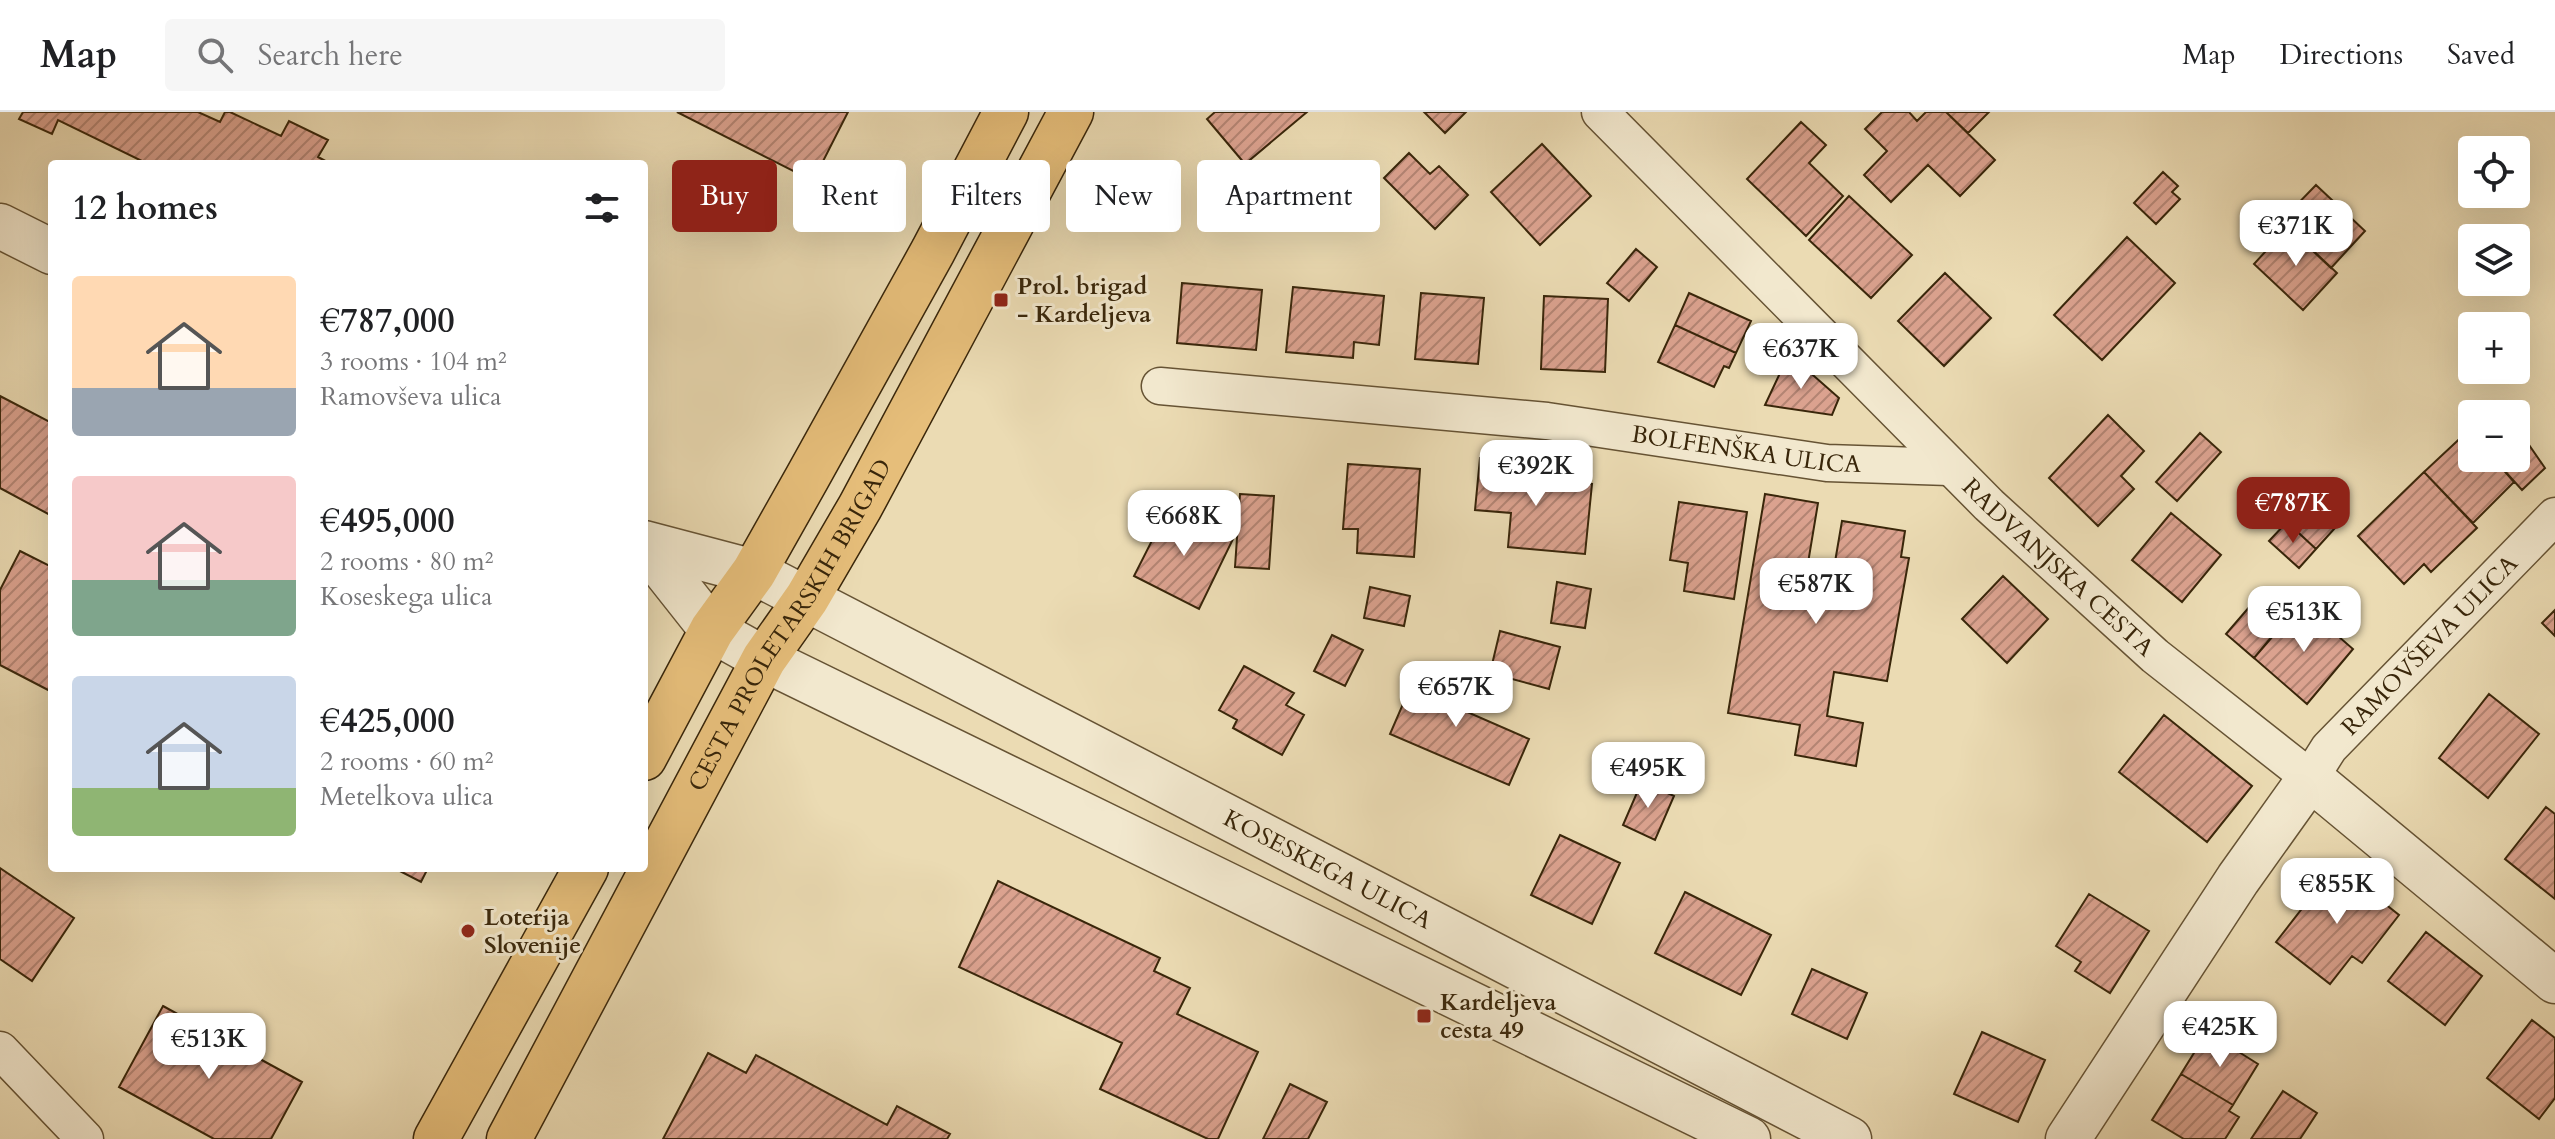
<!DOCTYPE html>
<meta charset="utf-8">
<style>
:root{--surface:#fff;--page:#f6f6f6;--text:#202124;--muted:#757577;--line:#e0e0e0;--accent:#8f2418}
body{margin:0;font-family:Cardo,serif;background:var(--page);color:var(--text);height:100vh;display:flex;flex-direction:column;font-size:30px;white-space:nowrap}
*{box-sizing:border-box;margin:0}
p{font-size:26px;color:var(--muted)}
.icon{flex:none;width:44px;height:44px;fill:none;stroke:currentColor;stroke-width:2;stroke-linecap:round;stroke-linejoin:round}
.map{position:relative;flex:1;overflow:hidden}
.details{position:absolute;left:48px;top:48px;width:600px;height:712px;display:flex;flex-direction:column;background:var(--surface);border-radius:8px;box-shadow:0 8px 32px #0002}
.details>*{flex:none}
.hud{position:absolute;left:672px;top:48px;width:760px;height:72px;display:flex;gap:16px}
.fabs{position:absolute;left:2458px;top:24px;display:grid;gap:16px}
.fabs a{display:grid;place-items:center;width:72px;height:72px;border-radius:8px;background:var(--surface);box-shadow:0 8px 32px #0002;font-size:40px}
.price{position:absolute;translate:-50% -68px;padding:0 18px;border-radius:16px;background:#fff;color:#222;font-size:26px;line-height:52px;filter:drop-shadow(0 2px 4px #0008)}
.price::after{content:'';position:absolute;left:50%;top:48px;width:24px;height:18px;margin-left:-12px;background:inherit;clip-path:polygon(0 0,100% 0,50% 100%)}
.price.on{background:var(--accent);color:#fff}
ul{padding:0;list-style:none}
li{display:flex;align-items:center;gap:24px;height:200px;padding:0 24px}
li span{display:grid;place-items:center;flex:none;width:224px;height:160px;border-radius:8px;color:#555}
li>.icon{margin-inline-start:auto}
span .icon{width:96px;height:96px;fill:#fffc;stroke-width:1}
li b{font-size:34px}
h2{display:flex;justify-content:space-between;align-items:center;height:96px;padding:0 24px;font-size:34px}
.chip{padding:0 28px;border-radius:8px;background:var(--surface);box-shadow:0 8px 32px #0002;font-size:28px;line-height:72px}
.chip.on{background:var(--accent);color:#fff}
header{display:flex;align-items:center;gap:48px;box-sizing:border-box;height:112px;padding:0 40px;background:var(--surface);border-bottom:2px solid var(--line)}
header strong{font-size:38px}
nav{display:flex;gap:44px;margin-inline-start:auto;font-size:28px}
.search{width:560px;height:72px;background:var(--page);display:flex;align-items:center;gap:20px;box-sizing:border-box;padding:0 28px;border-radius:8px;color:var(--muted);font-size:30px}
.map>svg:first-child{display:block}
.building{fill:url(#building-hatch);stroke:#39260a;stroke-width:2}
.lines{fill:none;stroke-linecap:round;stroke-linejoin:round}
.minor-casing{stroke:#665334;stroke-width:39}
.tertiary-casing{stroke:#665334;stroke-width:47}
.primary-casing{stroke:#39260a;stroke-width:47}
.minor{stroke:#f2e8ce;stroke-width:36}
.tertiary{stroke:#f2e8ce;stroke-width:44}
.primary{stroke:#e6be7a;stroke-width:44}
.poi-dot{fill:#8f2418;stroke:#f2e8ce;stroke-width:3}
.labels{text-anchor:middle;stroke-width:6;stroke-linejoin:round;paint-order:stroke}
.poi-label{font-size:24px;font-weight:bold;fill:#39260a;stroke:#f2e8ce;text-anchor:start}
.street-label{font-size:24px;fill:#39260a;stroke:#f2e8ce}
</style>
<header>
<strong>Map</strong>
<div class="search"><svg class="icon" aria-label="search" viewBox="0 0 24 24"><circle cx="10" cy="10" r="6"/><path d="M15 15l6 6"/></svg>Search here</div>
<nav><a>Map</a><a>Directions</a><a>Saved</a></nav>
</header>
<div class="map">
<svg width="2555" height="1027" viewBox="0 0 2555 1027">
<defs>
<pattern id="building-hatch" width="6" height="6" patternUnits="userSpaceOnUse" patternTransform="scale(2)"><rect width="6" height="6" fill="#dba28f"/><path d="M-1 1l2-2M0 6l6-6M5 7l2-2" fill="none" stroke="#b38473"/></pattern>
</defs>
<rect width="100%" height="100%" fill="#ebdbb3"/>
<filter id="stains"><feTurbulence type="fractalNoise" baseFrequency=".0025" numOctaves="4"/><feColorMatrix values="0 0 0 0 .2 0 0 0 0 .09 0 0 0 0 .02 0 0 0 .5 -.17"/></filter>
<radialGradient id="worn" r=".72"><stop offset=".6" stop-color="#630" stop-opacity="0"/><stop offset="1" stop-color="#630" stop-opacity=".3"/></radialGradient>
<!-- building -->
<path class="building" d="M 23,0 L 198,0 L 220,10 L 225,0 L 230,0 L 281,24 L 289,9 L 328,28 L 318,45 L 331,52 L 148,52 L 58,8 L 52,22 L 19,7 Z
M 677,0 L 848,0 L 813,69 Z
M 1215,0 L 1307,0 L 1245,52 L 1207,7 Z
M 1424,0 L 1466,0 L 1445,21 Z
M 1882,0 L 1909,0 L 1917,9 L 1926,0 L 1946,0 L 1995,48 L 1960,84 L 1928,53 L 1891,90 L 1864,63 L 1887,39 L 1865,17 Z
M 1946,0 L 1989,0 L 1968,21 Z
M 1801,10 L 1826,33 L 1809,51 L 1843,84 L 1806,124 L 1747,67 Z
M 1542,32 L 1591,84 L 1540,133 L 1491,80 Z
M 1409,41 L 1430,62 L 1439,54 L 1468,83 L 1435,117 L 1384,66 Z
M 2163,60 L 2178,74 L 2172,80 L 2180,87 L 2156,112 L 2134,91 Z
M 2316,73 L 2365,119 L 2331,156 L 2281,109 Z
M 1849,84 L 1912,143 L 1871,186 L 1809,128 Z
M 2288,115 L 2337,161 L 2303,198 L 2254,152 Z
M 2127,125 L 2175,171 L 2102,248 L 2054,203 Z
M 1636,137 L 1657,155 L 1629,189 L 1607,171 Z
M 1945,161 L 1991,206 L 1944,254 L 1898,209 Z
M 1182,171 L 1262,178 L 1256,238 L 1177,231 Z
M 1293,175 L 1384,184 L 1379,233 L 1354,230 L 1353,246 L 1286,240 Z
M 1421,181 L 1484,186 L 1478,252 L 1415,247 Z
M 1689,181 L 1751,209 L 1736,241 L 1675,213 Z
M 1544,184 L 1608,187 L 1605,260 L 1541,257 Z
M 1675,213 L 1736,241 L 1729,256 L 1724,254 L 1714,275 L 1658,250 Z
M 1789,242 L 1839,286 L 1832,303 L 1765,293 Z
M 0,284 L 52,311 L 52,404 L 0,376 Z
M 2108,303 L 2144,339 L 2121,364 L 2134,377 L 2098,414 L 2049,366 Z
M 2516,314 L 2545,356 L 2522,378 L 2493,346 L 2516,346 Z
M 2468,319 L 2472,323 L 2472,346 L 2493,346 L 2514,370 L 2473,411 L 2424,360 Z
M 2200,321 L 2221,340 L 2177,389 L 2156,370 Z
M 1480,346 L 1519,349 L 1517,366 L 1592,372 L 1585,442 L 1508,435 L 1511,401 L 1475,398 Z
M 1348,352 L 1420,357 L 1414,445 L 1357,441 L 1358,417 L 1343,417 Z
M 2424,360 L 2477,416 L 2431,460 L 2424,452 L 2404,472 L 2358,424 Z
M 2314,379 L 2344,406 L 2316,437 L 2287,410 Z
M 1240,382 L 1274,384 L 1269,457 L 1235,455 Z
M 1765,382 L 1818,391 L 1803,481 L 1829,485 L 1842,409 L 1905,419 L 1901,445 L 1909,446 L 1887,569 L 1834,560 L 1827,604 L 1863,611 L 1856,654 L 1795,643 L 1800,613 L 1728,601 Z
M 1679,390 L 1747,400 L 1734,487 L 1684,479 L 1688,451 L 1670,448 Z
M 1169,395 L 1233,427 L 1199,497 L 1134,464 Z
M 2171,401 L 2221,443 L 2182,490 L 2132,448 Z
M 2287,410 L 2316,437 L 2299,456 L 2269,429 Z
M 20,439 L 52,455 L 52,580 L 0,553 L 0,478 Z
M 2003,464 L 2048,507 L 2007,551 L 1962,507 Z
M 1557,470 L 1591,477 L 1585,516 L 1551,511 Z
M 1370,475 L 1410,484 L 1404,514 L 1364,506 Z
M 2300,491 L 2353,537 L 2307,592 L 2254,546 Z
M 2251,493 L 2279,517 L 2254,546 L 2226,522 Z
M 2555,498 L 2555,524 L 2542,511 Z
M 1500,519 L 1560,535 L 1549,577 L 1490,561 Z
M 1332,523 L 1363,538 L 1345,574 L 1314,559 Z
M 1244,554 L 1294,581 L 1286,593 L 1304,603 L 1282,643 L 1233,616 L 1237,608 L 1219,598 Z
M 1419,555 L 1467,576 L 1458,596 L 1529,627 L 1509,673 L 1390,622 Z
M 2489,582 L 2539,622 L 2488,686 L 2439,646 Z
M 2164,603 L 2252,674 L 2207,730 L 2119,660 Z
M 1642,669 L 1674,684 L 1655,728 L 1623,713 Z
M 2546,695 L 2555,702 L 2555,787 L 2505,747 Z
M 1560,723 L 1620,751 L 1592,812 L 1531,783 Z
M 2336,753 L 2399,803 L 2362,851 L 2352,844 L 2330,872 L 2276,830 Z
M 0,756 L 74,806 L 32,869 L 0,847 Z
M 394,756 L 428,756 L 421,770 Z
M 998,769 L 1160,846 L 1154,859 L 1190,876 L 1177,902 L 1258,940 L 1218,1027 L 1208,1027 L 1100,977 L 1122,931 L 959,855 Z
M 1685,780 L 1771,823 L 1741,883 L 1655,841 Z
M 2089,782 L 2149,819 L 2110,881 L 2075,859 L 2081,850 L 2056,834 Z
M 2426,820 L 2482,864 L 2445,913 L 2388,869 Z
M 1812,857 L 1867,881 L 1847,927 L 1792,902 Z
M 163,894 L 302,970 L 271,1027 L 214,1027 L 119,975 Z
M 2532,908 L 2555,926 L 2555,986 L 2539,1007 L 2487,966 Z
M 1982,920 L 2045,948 L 2018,1010 L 1954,982 Z
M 2207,920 L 2258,952 L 2233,993 L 2181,962 Z
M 708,941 L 746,961 L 756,943 L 887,1013 L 897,994 L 950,1022 L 947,1027 L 663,1027 Z
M 2181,962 L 2233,993 L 2229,999 L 2239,1005 L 2225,1027 L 2184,1027 L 2152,1008 Z
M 1290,972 L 1327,990 L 1308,1027 L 1263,1027 Z
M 2283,979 L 2317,1001 L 2300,1027 L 2251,1027 Z"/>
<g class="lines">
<defs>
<g id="minor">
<path id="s1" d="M 1600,0 L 1989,393 L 2155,544 L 2310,666 L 2329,636 L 2555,404"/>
<path id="s2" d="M 1160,274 L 1547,309 L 1827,351 L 1949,355"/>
<path d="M 0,938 L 85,1027"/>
</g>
<g id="tertiary">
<path d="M 0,114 L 52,140"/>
<path id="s3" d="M 644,431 L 754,460 L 1849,1027"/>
<path d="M 644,432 L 712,518 L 764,547 L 1748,1027"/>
<path d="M 2068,1027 L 2238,767 L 2310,666 L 2555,869"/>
</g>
<g id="primary">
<path d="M 644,646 L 712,518 L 754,460 L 807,366 L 933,139 L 1006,0"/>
<path d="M 436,1027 L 586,756"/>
<path id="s4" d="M 509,1027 L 764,547 L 807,486 L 860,395 L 1071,0"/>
</g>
</defs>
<!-- minor casing -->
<use href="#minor" class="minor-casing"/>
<!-- tertiary casing -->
<use href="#tertiary" class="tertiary-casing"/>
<!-- primary casing -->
<use href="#primary" class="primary-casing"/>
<!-- minor -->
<use href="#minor" class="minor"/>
<!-- tertiary -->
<use href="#tertiary" class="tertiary"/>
<!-- primary -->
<use href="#primary" class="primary"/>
</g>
<!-- markers -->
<g class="poi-dot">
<rect x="993" y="180" width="16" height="16" rx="4"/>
<circle cx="468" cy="819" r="8"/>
<rect x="1416" y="896" width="16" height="16" rx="4"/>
</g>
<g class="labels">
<!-- poi labels -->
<g class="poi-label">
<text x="1017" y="182">Prol. brigad<tspan x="1017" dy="28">- Kardeljeva</tspan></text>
<text x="484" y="813">Loterija<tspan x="484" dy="28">Slovenije</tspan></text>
<text x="1440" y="898">Kardeljeva<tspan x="1440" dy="28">cesta 49</tspan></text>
</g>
<!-- street labels -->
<g class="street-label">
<text dy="8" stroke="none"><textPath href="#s2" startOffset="590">BOLFENŠKA ULICA</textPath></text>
<text dy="8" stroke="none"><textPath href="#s1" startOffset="646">RADVANJSKA CESTA</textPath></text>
<text dy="8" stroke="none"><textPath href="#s4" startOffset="586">CESTA PROLETARSKIH BRIGAD</textPath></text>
<text dy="8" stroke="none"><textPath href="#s1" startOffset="1154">RAMOVŠEVA ULICA</textPath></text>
<text dy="8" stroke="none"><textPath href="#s3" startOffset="760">KOSESKEGA ULICA</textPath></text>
</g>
</g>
<rect width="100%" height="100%" filter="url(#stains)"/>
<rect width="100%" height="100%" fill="url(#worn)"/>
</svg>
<div class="fabs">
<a><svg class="icon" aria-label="locate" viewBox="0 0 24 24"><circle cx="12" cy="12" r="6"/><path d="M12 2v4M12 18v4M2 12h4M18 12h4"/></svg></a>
<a><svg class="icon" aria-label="layers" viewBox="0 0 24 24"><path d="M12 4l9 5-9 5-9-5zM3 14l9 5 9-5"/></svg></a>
<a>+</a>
<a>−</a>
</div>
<b class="price" style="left:2296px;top:156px">€371K</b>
<b class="price" style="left:1801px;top:279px">€637K</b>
<b class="price" style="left:1536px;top:396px">€392K</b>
<b class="price on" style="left:2293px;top:433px">€787K</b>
<b class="price" style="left:1184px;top:446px">€668K</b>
<b class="price" style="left:1816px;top:514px">€587K</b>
<b class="price" style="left:2304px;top:542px">€513K</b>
<b class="price" style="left:1456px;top:617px">€657K</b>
<b class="price" style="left:1648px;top:698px">€495K</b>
<b class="price" style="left:2337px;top:814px">€855K</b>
<b class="price" style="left:2220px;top:957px">€425K</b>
<b class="price" style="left:209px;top:969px">€513K</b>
<div class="hud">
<a class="chip on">Buy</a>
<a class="chip">Rent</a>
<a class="chip">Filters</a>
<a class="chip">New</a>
<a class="chip">Apartment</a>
</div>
<section class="details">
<h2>12 homes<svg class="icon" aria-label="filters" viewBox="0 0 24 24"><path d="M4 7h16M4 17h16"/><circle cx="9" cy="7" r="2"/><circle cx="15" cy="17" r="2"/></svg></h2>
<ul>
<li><span style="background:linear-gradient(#ffd9b3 70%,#9aa5b1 0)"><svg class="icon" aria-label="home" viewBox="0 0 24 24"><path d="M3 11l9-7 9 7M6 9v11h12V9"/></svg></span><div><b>€787,000</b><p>3 rooms · 104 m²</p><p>Ramovševa ulica</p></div></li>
<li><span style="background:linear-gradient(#f6c9c9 65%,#7fa58c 0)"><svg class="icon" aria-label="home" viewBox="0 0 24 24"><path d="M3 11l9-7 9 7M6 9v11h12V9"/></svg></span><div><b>€495,000</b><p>2 rooms · 80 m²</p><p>Koseskega ulica</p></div></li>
<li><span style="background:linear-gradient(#c9d6e8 70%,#8fb573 0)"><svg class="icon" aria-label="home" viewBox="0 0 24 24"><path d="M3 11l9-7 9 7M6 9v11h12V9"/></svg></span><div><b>€425,000</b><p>2 rooms · 60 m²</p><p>Metelkova ulica</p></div></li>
</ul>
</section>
</div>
